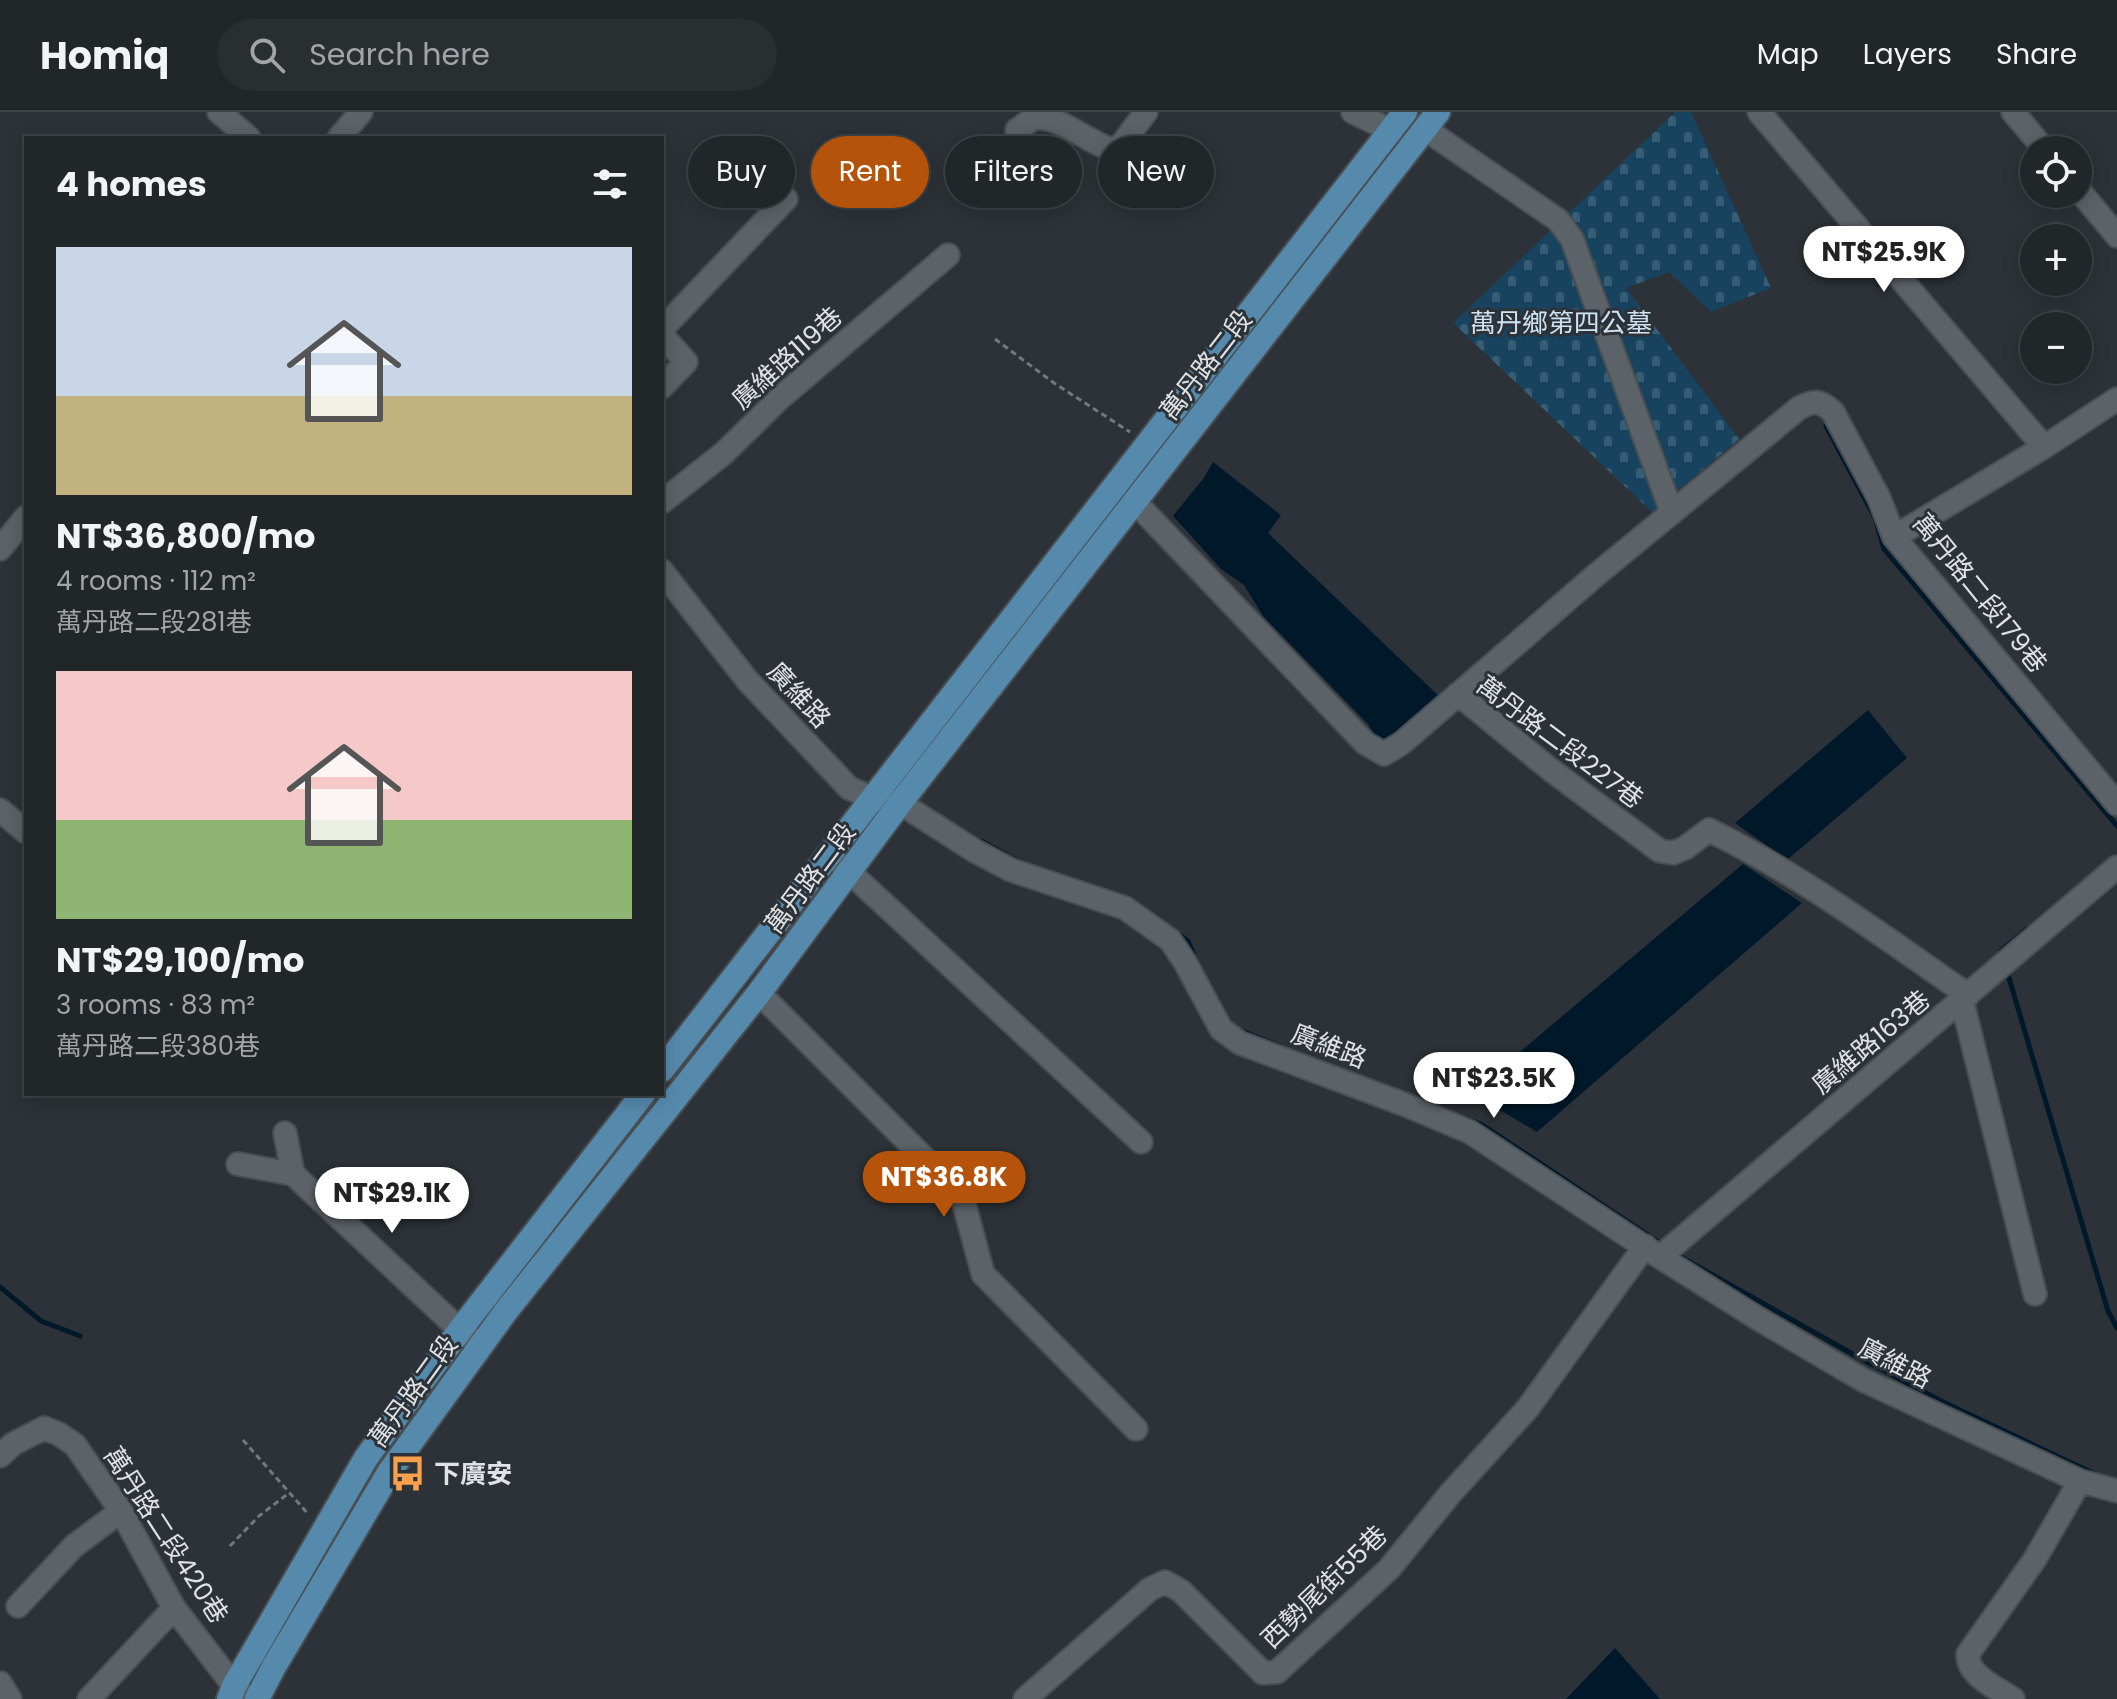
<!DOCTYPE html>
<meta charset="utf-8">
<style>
:root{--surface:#212629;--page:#292e31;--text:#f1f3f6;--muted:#a2a5a8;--line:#3e4346;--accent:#b45309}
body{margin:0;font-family:Poppins,"Noto Sans TC",sans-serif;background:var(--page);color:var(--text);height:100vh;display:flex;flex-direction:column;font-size:30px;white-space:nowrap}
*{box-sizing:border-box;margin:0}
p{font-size:26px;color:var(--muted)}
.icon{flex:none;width:44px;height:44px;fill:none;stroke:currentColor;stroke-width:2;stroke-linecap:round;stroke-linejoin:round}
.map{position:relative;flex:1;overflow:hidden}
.side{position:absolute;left:24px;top:24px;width:640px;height:960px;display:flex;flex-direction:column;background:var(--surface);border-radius:0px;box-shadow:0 4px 20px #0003,0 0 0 2px var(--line)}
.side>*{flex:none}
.hud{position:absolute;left:688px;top:24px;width:760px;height:72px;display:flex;gap:16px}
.buttons{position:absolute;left:2020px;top:24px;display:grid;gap:16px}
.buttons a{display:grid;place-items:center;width:72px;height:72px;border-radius:50%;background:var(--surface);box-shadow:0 4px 20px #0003,0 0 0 2px var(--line);font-size:40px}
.price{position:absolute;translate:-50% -68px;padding:0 18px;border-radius:28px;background:#fff;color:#222;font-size:26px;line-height:52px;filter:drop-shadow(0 2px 4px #0008)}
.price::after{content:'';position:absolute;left:50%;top:48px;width:24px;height:18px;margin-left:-12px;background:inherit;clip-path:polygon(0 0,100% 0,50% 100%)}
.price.active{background:var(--accent);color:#fff}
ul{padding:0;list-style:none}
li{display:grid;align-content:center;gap:16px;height:424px;padding:0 32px}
li span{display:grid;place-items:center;height:248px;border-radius:0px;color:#555}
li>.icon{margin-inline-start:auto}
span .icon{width:144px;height:144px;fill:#fffc;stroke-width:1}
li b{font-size:34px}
h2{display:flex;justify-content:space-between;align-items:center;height:96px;padding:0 32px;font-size:34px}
.pill{padding:0 28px;border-radius:36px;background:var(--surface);box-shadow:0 4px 20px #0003,0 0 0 2px var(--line);font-size:28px;line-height:72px}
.pill.active{background:var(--accent);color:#fff}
header{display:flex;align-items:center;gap:48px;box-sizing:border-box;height:112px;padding:0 40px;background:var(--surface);border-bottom:2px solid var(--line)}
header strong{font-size:38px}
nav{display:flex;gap:44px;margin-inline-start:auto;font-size:28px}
.search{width:560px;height:72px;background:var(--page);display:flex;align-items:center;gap:20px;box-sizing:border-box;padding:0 28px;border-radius:44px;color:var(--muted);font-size:30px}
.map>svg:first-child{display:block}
.cemetery{fill:url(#cemetery-stones)}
.water{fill:#00192a}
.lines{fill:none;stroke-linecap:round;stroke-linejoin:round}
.stream{stroke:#00192a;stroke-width:5}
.minor-casing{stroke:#494e53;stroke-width:26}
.major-casing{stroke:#494e53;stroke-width:28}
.path{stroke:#73787c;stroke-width:3;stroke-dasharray:6 4;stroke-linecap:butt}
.minor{stroke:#5b6268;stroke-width:22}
.major{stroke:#568aad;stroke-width:24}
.labels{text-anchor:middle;stroke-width:6;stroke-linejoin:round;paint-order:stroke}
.park-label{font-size:26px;fill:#cee2f1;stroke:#2c3237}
.street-label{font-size:26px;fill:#dfe3e6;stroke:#2c3237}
.poi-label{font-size:26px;font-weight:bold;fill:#dfe3e6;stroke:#2c3237;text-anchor:start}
</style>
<header>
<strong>Homiq</strong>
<div class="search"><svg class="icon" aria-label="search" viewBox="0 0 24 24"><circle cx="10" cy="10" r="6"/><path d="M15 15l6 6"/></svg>Search here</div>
<nav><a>Map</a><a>Layers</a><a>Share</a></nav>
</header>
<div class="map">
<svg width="2117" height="1587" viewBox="0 0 2117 1587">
<defs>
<pattern id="cemetery-stones" width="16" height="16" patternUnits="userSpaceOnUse" patternTransform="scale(2)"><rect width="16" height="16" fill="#17435f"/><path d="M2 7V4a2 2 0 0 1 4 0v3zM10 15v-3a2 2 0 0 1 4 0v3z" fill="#385e76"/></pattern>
</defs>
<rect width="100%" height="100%" fill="#2c3237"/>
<!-- cemetery -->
<path class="cemetery" d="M 1675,0 L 1691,0 L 1771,176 L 1711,200 L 1669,160 L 1626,176 L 1739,327 L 1652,400 L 1453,211 Z"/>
<!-- water -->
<path class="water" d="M 1213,350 L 1281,403 L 1268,421 L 1442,587 L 1398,625 L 1380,631 L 1368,612 L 1263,504 L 1244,473 L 1221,457 L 1173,404 L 1203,367 Z
M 1868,598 L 1907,646 L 1787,748 L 1735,711 Z
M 1743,752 L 1802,791 L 1537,1020 L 1471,981 Z
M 1615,1536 L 1660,1587 L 1566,1587 Z"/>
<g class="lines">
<!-- stream -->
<path class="stream" d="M 1826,314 L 1875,406 L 1884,437 L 2117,714
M 975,728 L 983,730 L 1023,752
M 1176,820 L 1188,829 L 1197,851
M 2002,843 L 2001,839 L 2027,817
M 2006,856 L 2108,1199 L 2117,1216
M 1239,918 L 1282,935
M 1466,1007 L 1481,1012 L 1663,1133
M 1674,1141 L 1849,1240 L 1943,1290 L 2097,1363
M 0,1175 L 41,1209 L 80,1224"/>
<defs>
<path id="minor" d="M 219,0 L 249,26
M 1353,0 L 1392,19
M 1759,0 L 2044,335
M 2013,0 L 2045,38
M 1425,17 L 1558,108 L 1572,127 L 1672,401
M 1017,18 C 1022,15 1027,10 1033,7 C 1055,0 1088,31 1113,38 L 1122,32 L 1146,0
M 339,26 L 361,0
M 2078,77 L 2117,124
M 662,217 L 786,87
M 662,223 L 686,250 L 662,275
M 662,390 L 724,341 L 780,286 L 948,143
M 1135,390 L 1365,631 L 1384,642 L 1402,631 L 1596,463 L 1799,296 C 1814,288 1820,288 1833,300 L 1879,386 L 1894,425 L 2117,692
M 1894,425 L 2044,335 L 2117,287
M 0,437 L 26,405
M 662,459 L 747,568 L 849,676 L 872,686 L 900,691 L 975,739 L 1011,758 L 1125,796 L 1170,828 L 1185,850 L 1221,917 L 1240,931 L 1406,993 L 1470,1020 L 1660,1145 L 1757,1206 L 1863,1268 L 2080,1369 L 2117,1379
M 1458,582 L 1551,658 L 1660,739 L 1673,741 L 1685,736 L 1709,718 C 1801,763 1884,825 1968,883
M 0,698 L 26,720
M 830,742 L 1141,1030
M 759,881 L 962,1084 L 983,1162 L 1136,1317
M 1960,891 L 1964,897 L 2035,1182
M 285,1021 L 293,1062
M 238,1052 L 293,1062 L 460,1218 L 474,1228
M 1660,1145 L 2117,755
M 0,1344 L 13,1332 L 44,1316 L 59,1322 L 75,1333 L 121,1399 L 174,1496 L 234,1574 L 248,1587
M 18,1494 L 74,1434 L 121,1399
M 0,1571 L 10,1587
M 89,1587 L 174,1496
M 1025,1587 L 1150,1477 L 1165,1470 L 1181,1479 L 1263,1561 L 1277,1560 L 1389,1457 L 1450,1382 L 1528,1296 L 1645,1134
M 2013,1587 C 1997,1576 1967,1564 1968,1542 L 2035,1447 L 2080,1369"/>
<path id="major" d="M 662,958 L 1405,0
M 229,1587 L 234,1574 L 366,1346 L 460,1218 L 643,982
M 257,1587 L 273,1556 L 390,1359 L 506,1199 L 759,881 L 900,691 L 1438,0"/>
</defs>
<!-- minor casing -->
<use href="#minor" class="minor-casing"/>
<!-- major casing -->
<use href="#major" class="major-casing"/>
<!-- path -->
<path class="path" d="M 995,227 L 1054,271 L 1130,320
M 243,1328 L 309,1403
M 230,1434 L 259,1404 L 289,1381"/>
<!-- minor -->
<use href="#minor" class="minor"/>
<!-- major -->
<use href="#major" class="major"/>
</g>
<!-- icons -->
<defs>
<symbol id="bus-bare" viewBox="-9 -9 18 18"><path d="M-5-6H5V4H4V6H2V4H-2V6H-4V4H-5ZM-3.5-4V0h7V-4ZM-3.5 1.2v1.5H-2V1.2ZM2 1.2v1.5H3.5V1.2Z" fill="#f9a04d" stroke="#2c3237" stroke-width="2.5" paint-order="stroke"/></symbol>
</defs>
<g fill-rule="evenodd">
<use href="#bus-bare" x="382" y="1336" width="51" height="51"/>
</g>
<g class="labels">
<!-- park labels -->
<g class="park-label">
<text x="1561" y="220">萬丹鄉第四公墓</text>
</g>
<!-- street labels -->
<g class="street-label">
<text transform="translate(787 246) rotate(-42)" y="9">廣維路119巷</text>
<text transform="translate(1206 253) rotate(-52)" y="9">萬丹路二段</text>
<text transform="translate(1980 481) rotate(51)" y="9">萬丹路二段179巷</text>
<text transform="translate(799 583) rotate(47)" y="9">廣維路</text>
<text transform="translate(1560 630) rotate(37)" y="9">萬丹路二段227巷</text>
<text transform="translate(810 766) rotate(-53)" y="9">萬丹路二段</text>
<text transform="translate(1871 930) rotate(-40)" y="9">廣維路163巷</text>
<text transform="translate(1329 934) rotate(21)" y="9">廣維路</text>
<text transform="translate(1895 1251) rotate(27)" y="9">廣維路</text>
<text transform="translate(413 1279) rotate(-54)" y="9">萬丹路二段</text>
<text transform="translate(166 1423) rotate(57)" y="9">萬丹路二段420巷</text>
<text transform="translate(1324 1475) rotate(-44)" y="9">西勢尾街55巷</text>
</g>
<!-- poi labels -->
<g class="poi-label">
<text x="434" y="1371">下廣安</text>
</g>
</g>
</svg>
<div class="buttons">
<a><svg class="icon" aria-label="locate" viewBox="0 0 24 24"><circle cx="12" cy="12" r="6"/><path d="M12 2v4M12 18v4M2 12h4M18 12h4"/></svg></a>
<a>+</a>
<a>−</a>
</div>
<b class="price" style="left:1884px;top:182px">NT$25.9K</b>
<b class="price" style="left:1494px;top:1008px">NT$23.5K</b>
<b class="price active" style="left:944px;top:1107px">NT$36.8K</b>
<b class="price" style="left:392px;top:1123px">NT$29.1K</b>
<div class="hud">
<a class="pill">Buy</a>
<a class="pill active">Rent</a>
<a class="pill">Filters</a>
<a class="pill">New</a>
</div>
<section class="side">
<h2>4 homes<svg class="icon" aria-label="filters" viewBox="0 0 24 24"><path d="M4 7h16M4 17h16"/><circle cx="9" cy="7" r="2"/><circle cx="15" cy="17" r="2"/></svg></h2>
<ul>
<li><span style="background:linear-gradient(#c9d6e8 60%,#c2b280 0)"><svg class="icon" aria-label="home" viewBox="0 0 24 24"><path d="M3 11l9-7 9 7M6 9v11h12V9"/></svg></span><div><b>NT$36,800/mo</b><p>4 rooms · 112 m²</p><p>萬丹路二段281巷</p></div></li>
<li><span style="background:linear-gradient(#f6c9c9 60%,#8fb573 0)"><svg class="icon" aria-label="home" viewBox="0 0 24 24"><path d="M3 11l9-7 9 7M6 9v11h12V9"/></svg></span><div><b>NT$29,100/mo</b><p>3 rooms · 83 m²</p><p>萬丹路二段380巷</p></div></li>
</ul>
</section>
</div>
